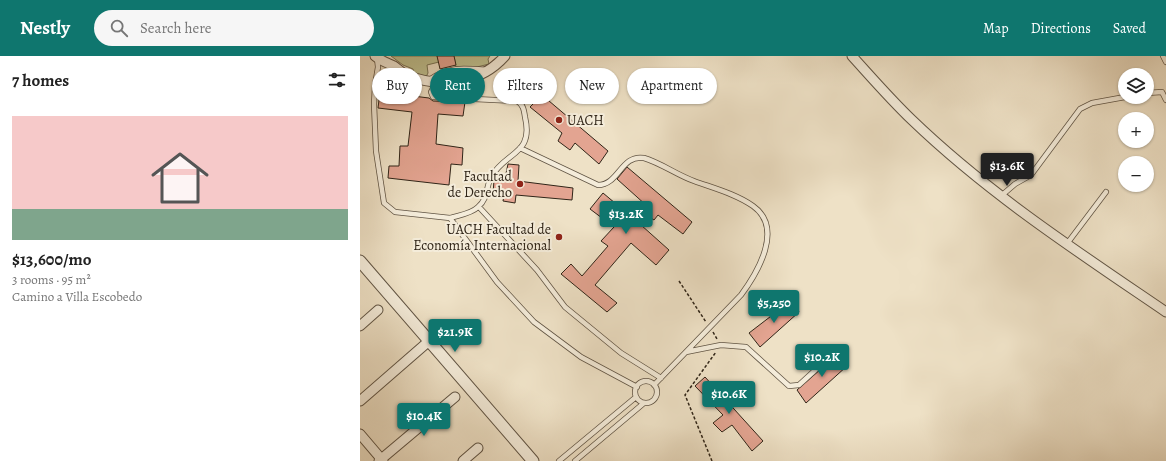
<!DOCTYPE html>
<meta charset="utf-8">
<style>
:root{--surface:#fff;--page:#f6f6f6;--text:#222;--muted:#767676;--line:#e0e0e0;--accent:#0f766e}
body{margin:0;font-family:Alegreya,serif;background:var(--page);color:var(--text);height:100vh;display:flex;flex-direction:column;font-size:15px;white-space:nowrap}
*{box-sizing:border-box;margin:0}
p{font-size:13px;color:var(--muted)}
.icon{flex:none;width:22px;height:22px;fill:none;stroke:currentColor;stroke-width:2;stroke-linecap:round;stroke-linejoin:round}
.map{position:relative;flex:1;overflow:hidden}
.side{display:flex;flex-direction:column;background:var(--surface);width:360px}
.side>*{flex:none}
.top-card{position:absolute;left:12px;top:12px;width:380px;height:36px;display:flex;gap:8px}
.buttons{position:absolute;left:758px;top:12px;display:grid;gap:8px}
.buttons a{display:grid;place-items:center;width:36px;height:36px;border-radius:50%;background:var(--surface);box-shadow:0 1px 3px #0004;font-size:20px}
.price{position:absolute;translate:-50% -34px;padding:0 9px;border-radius:4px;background:var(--accent);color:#fff;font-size:13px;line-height:26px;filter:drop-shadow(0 1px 2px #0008)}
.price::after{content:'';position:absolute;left:50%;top:24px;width:12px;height:9px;margin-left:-6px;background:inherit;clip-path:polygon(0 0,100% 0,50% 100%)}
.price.active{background:#222;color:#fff}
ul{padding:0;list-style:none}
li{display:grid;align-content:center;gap:8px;height:212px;padding:0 12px}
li+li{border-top:1px solid var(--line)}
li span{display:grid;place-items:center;height:124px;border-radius:0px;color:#555}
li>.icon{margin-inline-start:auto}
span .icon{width:72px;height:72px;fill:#fffc;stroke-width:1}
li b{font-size:17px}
h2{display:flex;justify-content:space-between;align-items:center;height:48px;padding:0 12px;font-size:17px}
.chip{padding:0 14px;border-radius:18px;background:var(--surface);box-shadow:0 1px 3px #0004;font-size:14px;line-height:36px}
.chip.active{background:var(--accent);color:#fff}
header{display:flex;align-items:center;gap:24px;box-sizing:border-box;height:56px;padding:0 20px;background:var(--accent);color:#fff}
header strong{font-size:19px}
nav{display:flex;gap:22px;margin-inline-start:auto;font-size:14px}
.search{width:280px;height:36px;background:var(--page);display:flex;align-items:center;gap:10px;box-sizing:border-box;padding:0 14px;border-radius:22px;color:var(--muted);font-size:15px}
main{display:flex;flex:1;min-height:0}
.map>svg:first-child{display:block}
.green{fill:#bfc191;stroke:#787354}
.building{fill:#e3a491;stroke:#302518}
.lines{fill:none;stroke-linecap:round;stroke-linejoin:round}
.service-casing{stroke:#605444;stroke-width:6}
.minor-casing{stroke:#605444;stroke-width:11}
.tertiary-casing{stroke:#605444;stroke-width:13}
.path{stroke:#302518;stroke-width:1.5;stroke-dasharray:3 2;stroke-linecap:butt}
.service{stroke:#f4ecda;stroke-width:4.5}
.minor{stroke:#f4ecda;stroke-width:9}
.tertiary{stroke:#f4ecda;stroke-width:11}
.poi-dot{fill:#8f2418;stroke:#f4ecda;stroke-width:1.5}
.labels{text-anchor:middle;stroke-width:4;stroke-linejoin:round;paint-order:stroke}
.poi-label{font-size:14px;fill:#302518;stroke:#f4ecda;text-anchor:end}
</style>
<header>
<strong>Nestly</strong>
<div class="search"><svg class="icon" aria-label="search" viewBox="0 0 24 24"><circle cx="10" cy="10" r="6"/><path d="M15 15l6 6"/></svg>Search here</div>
<nav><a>Map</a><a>Directions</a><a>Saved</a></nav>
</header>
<main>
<section class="side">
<h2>7 homes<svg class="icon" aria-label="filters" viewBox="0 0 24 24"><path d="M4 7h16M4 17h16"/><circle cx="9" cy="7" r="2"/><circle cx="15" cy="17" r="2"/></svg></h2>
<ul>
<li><span style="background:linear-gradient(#f6c9c9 75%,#7fa58c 0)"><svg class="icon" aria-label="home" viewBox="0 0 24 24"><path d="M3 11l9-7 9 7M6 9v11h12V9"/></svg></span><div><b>$13,600/mo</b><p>3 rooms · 95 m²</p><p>Camino a Villa Escobedo</p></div></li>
</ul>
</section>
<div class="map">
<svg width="806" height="405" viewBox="0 0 806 405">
<rect width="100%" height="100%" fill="#eee1c6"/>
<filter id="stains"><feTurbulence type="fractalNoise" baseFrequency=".005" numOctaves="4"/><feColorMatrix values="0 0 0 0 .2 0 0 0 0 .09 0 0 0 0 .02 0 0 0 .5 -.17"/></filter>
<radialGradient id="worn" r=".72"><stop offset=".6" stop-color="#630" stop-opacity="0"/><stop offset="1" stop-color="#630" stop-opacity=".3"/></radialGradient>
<!-- green -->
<path class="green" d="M 31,0 L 77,0 L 79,6 L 67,9 L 68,17 L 66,21 L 56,21 L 53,13 L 43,9 Z
M 94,0 L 130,0 L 128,3 L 129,8 L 117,11 L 96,11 Z"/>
<!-- building -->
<path class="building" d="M 77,0 L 94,0 L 96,9 L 80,13 Z
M 20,36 L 69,42 L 73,45 L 105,46 L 103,60 L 78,58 L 76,88 L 103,92 L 102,109 L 91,108 L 89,129 L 28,122 L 29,110 L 39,110 L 40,90 L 48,90 L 52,56 L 18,52 Z
M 182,39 L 248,95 L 239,108 L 215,87 L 210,94 L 198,85 L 202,77 L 170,51 Z
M 148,108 L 159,109 L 158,125 L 213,132 L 212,144 L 156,139 L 155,147 L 143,145 L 144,139 L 133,138 L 134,124 L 135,121 L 145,122 Z
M 267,111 L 332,166 L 323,178 L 298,159 L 294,164 L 286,159 L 281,169 L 309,194 L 296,209 L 271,187 L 235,229 L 257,247 L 247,256 L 201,218 L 211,208 L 222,220 L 248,190 L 241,185 L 254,171 L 230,153 L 243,137 L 274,163 L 287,150 L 257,123 Z
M 432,244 L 439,256 L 400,291 L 389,277 Z
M 478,298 L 487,310 L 446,347 L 437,334 Z
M 345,321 L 403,385 L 392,395 L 372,369 L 362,376 L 353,367 L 363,359 L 335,330 Z"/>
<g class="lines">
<defs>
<path id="service" d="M 803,0 L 806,6
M 17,2 L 18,11 L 15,29 L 14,48 L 16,95 L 24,147 L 35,156 L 90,162 L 137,226 L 174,266 L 221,301 L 277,331
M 69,24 C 88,10 104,12 127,14
M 76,27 L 71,36 L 73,41 L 157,45 C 163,48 164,54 165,61 C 174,99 146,95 131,121 C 126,131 128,143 118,151 C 111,158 99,159 90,162
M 787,37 L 802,36 L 806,44
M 160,92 L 238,129 C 259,129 261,98 284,102 C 301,107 317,119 334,125 C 353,132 376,138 393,150 C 424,172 398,216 381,239 L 294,329
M 641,140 L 655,128 L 671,119 L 720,53 L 732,47 L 765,41
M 119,151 L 177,214 L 205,251 L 261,297 L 301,322
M 706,189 L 746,136
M 326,296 L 361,289 L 386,291 L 429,330 L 439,329 L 463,307
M275 336a11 11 0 1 1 22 0a11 11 0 1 1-22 0Z
M 199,405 L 276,341
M 215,405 L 284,347"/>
<path id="minor" d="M 15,0 C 21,5 28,7 34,10 C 38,13 42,17 47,19 C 81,33 120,28 145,0
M 492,0 C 512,22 531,44 552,64 C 629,138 718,196 806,256
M 0,270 L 18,254
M 0,345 L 69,285
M 0,378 L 23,405
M 19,405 L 95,341
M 103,405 L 118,392"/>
<path id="tertiary" d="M 0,205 L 173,405"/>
</defs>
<!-- service casing -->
<use href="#service" class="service-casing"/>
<!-- minor casing -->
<use href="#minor" class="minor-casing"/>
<!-- tertiary casing -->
<use href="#tertiary" class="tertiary-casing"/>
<!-- path -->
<path class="path" d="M 319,225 L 346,266
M 353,276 L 357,283
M 352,405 L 325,339 L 356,296"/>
<!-- service -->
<use href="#service" class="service"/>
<!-- minor -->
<use href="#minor" class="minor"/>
<!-- tertiary -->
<use href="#tertiary" class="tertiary"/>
</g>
<!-- markers -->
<g class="poi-dot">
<circle cx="199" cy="64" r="4"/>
<circle cx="160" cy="128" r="4"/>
<circle cx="199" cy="181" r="4"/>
</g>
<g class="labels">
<!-- poi labels -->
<g class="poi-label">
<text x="207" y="69" text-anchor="start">UACH</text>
<text x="152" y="125">Facultad<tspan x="152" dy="16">de Derecho</tspan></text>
<text x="191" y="178">UACH Facultad de<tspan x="191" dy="16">Economía Internacional</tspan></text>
</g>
</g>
<rect width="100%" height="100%" filter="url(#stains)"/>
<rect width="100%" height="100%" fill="url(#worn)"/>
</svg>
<div class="buttons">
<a><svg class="icon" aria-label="layers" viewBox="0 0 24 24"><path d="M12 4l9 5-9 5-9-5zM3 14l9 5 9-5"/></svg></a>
<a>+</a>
<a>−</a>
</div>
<b class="price active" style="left:647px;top:131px">$13.6K</b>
<b class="price" style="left:266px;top:179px">$13.2K</b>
<b class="price" style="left:414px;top:268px">$5,250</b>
<b class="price" style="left:95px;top:297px">$21.9K</b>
<b class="price" style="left:462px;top:322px">$10.2K</b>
<b class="price" style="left:369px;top:359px">$10.6K</b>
<b class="price" style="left:64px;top:381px">$10.4K</b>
<div class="top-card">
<a class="chip">Buy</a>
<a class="chip active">Rent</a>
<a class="chip">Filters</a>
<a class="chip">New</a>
<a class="chip">Apartment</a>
</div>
</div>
</main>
